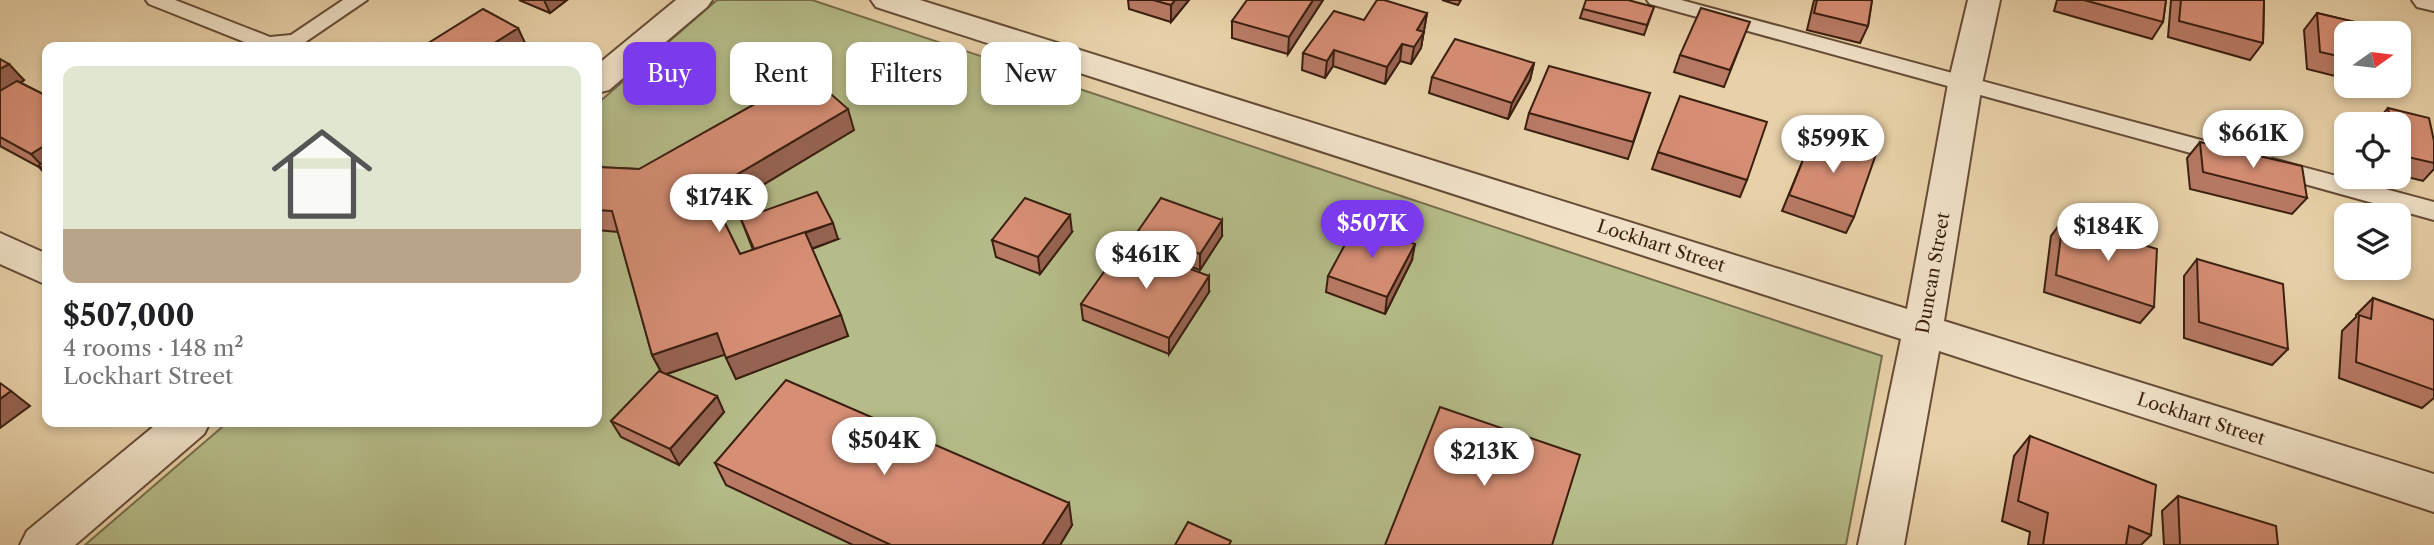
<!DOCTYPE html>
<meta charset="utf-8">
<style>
:root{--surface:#fff;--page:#f2f2f2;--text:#202124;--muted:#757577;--accent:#7c3aed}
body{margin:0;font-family:"Libre Caslon Text",serif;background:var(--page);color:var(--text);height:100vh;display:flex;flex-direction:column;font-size:26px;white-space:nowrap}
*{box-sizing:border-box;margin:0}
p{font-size:23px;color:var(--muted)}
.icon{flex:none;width:38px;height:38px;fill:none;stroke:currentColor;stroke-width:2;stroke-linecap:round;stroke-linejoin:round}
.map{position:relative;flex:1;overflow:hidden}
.side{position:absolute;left:42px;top:42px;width:560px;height:385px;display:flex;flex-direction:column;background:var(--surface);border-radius:14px;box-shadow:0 4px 10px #0003}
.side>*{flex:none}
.hud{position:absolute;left:623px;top:42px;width:665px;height:63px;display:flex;gap:14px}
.needle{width:46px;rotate:76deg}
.controls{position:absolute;left:2334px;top:21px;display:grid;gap:14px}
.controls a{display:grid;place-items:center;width:77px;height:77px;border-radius:14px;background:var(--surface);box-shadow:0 4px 10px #0003;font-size:35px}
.price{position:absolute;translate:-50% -60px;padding:0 16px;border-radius:24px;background:#fff;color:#222;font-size:23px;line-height:46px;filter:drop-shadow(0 2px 4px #0008)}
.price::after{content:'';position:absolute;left:50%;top:42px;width:21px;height:16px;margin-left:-10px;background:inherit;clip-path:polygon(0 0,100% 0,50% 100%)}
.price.current{background:var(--accent);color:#fff}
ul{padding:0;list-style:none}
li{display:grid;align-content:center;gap:14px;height:371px;padding:0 21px}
li span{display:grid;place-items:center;height:217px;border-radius:14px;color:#555}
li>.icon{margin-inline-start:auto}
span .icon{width:126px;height:126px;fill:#fffc;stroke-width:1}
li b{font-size:30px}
.pill{padding:0 24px;border-radius:14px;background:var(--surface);box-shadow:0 4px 10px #0003;font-size:24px;line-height:63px}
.pill.current{background:var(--accent);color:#fff}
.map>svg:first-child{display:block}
.green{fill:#b5bc89;stroke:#786e4c;stroke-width:2}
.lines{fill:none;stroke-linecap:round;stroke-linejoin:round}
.lane-casing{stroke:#664c36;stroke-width:4}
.street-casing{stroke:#664c36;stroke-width:4}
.lane{fill:#f0e1c7;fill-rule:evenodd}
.street{fill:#f0e1c7;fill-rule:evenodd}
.wall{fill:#b87a65;stroke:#3a1f0f;stroke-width:2}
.shaded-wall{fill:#966352;stroke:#3a1f0f;stroke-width:2}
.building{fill:#d68e75;stroke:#3a1f0f;stroke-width:2}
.labels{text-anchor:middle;stroke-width:5;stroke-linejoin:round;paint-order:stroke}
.street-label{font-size:18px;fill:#3a1f0f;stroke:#f0e1c7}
</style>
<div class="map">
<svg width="2434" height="545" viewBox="0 0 2434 545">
<rect width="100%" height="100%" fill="#e8d1a9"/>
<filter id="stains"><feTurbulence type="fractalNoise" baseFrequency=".00286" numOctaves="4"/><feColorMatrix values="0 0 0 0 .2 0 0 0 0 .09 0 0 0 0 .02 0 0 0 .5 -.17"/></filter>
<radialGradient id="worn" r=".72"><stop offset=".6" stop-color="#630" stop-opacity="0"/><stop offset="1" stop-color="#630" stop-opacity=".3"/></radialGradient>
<!-- green -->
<path class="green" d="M 717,0 L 812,0 L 1882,356 L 1846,545 L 85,545 L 228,422 L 597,422 L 597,104 Z"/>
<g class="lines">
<defs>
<path id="lane" d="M 146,0 L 175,0 L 270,37 L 291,35 L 343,0 L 367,0 L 298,47 L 257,47 L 149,4 Z
M 1647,0 L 1681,0 L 2227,147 L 2235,149 L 2238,155 L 2235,161 L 2227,163 L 1650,4 Z
M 2273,159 L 2434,202 L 2434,220 L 2265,173 L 2262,167 L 2265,161 Z"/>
<path id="street" d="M 676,0 L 712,0 L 707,7 L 609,90 L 597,93 L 597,65 Z
M 871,0 L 920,0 L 1907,309 L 1948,84 L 1968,0 L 2000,0 L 1982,84 L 1944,321 L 2434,474 L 2434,512 L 1939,351 L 1904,545 L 1858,545 L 1901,339 L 876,7 Z
M 2412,0 L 2434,0 L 2434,11 L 2417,7 Z
M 0,233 L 47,254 L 47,285 L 0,264 Z
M 159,422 L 210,422 L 204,434 L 75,545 L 20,545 L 27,531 Z"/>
</defs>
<!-- lane casing -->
<use href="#lane" class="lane-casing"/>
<!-- street casing -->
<use href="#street" class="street-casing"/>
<!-- lane -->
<use href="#lane" class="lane"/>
<!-- street -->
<use href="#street" class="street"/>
</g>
<!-- wall -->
<path class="wall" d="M 519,0 L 567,0 L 550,13 Z
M 1128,0 L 1189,0 L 1171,22 L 1129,9 Z
M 1323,0 L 1288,54 L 1232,38 L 1232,21 Z
M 1442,0 L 1461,0 L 1458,5 Z
M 1814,0 L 1872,0 L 1868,26 L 1860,43 L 1807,30 Z
M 2057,0 L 2166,0 L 2163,22 L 2152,39 L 2054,11 Z
M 2171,0 L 2264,0 L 2263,43 L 2250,60 L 2168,37 Z
M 1654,7 L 1644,35 L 1580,18 L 1583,9 Z
M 1427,13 L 1421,48 L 1411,64 L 1400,61 L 1385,84 L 1333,66 L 1325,78 L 1302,70 L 1303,53 L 1364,20 Z
M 2317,13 L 2401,33 L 2407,73 L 2399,82 L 2399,33 L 2347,33 L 2347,79 L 2307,69 L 2304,30 Z
M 1743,39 L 1724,87 L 1674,72 L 1680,55 Z
M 0,59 L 24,80 L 21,83 L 47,96 L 47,176 L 39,167 L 0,146 Z
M 1534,63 L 1530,80 L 1508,119 L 1429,93 L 1432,77 Z
M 2374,86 L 2396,86 L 2392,90 Z
M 1650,93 L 1628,159 L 1525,129 L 1529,113 Z
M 2388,108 L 2434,141 L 2434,169 L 2423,181 L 2399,175 L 2399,124 L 2374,124 Z
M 854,130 L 719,211 L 740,254 L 753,250 L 741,219 L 838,239 L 812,249 L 848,336 L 736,379 L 725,354 L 667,374 L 724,412 L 679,465 L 621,437 L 611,421 L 661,372 L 652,355 L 618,232 L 597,230 L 597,167 L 639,169 Z
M 1814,133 L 1854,217 L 1846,233 L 1782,211 Z
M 2200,142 L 2307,198 L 2292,214 L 2190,189 L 2187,158 Z
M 1658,152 L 1747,180 L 1740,197 L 1652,169 Z
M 2063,220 L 2154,307 L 2140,323 L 2044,292 L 2051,236 Z
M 1138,231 L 1222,236 L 1200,270 L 1139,248 Z
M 1072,232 L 1040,274 L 996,257 L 992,240 Z
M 2197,259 L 2288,349 L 2272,365 L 2184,338 L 2184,276 Z
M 1412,260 L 1385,314 L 1326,292 L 1328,276 Z
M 1209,292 L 1169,354 L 1083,320 L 1081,304 Z
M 2373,298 L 2434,320 L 2434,398 L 2422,408 L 2339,378 L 2342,331 L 2356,317 L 2356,315 Z
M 2030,436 L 2151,535 L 2141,545 L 2028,545 L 2030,532 L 2002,521 L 2014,456 Z
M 715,463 L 1072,525 L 1060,545 L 853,545 L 726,485 Z
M 2178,496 L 2278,545 L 2164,545 L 2162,511 Z"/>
<!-- shaded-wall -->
<path class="shaded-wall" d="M 544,0 L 567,0 L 550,13 Z
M 1175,0 L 1189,0 L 1171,22 L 1171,5 Z
M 1313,0 L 1323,0 L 1288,54 L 1289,37 Z
M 1427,13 L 1421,48 L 1411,64 L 1417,30 Z
M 518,28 L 526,45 L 522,47 L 488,47 Z
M 1402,44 L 1400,61 L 1385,84 L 1387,67 Z
M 1334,50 L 1333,66 L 1325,78 L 1327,61 Z
M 1534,63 L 1530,80 L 1508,119 L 1512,103 Z
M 9,64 L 24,80 L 0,95 L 0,69 Z
M 848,109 L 854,130 L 718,212 L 709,191 Z
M 47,144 L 47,170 L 45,169 L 31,154 Z
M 1070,215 L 1072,232 L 1040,274 L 1038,257 Z
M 1222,220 L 1222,236 L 1200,270 L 1200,254 Z
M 833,223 L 838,239 L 761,267 L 755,251 Z
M 1415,244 L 1412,260 L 1385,314 L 1387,297 Z
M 1209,276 L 1209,292 L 1169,354 L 1169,338 Z
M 841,315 L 848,336 L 736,379 L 726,358 Z
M 717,333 L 727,354 L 663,375 L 652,355 Z
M 11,391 L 30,406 L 0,428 L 0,399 Z
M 717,396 L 724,412 L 679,465 L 670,449 Z
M 1069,503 L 1072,525 L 1060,545 L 1042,545 Z"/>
<!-- building -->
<path class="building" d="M 1153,0 L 1175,0 L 1171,5 Z
M 1247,0 L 1313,0 L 1289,37 L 1232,21 Z
M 1377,0 L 1384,0 L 1427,13 L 1417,30 L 1424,32 L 1414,47 L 1402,44 L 1387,67 L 1334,50 L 1327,61 L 1303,53 L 1334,11 L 1364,20 Z
M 1586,0 L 1628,0 L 1654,7 L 1647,25 L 1583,9 Z
M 1817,0 L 1872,0 L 1868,26 L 1814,13 Z
M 2084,0 L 2166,0 L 2163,22 Z
M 2181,0 L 2264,0 L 2263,43 L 2179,21 Z
M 1701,8 L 1750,22 L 1730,70 L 1680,55 Z
M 483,9 L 518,28 L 488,47 L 422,47 Z
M 2317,13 L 2401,33 L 2407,73 L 2399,72 L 2399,33 L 2347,33 L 2347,58 L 2320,52 Z
M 1455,39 L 1534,63 L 1512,103 L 1432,77 Z
M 0,59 L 9,64 L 0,69 Z
M 1549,66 L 1650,93 L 1633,142 L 1529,113 Z
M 808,74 L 848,109 L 709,191 L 740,254 L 805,232 L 841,315 L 726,358 L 717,333 L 652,355 L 612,211 L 597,210 L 597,167 L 639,169 Z
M 17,81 L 47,96 L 47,144 L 31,154 L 0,137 L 0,91 Z
M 1680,96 L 1767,122 L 1747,180 L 1658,152 Z
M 2388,108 L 2429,118 L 2434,141 L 2434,163 L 2399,155 L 2399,124 L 2391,124 Z
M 1814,133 L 1876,154 L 1854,217 L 1789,195 Z
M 2200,142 L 2302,166 L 2307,198 L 2203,172 Z
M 47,160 L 47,170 L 38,166 Z
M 817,192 L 833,223 L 754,249 L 741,219 Z
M 1025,198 L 1070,215 L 1038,257 L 992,240 Z
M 1161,198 L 1222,220 L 1200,254 L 1138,231 Z
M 2063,220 L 2157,249 L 2154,307 L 2056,275 Z
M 1356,224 L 1415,244 L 1387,297 L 1328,276 Z
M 1124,244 L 1209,276 L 1169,338 L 1081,304 Z
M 2197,259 L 2283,284 L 2288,349 L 2199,322 Z
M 2373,298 L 2434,320 L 2434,390 L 2356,362 L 2359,315 L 2371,319 Z
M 659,371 L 717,396 L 670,449 L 611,421 Z
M 786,380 L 1069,503 L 1042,545 L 891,545 L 715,463 Z
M 0,383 L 11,391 L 0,399 Z
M 1440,407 L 1580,455 L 1552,545 L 1385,545 Z
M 2030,436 L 2156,485 L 2151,535 L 2129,526 L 2126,545 L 2043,545 L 2048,513 L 2018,501 Z
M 2178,496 L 2276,526 L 2278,545 L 2180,545 Z
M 1188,522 L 1231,541 L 1229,545 L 1175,545 Z"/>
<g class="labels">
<!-- street labels -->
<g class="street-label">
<text transform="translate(1661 246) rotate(18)" y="6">Lockhart Street</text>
<text transform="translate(1933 273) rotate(-80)" y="6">Duncan Street</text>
<text transform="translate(2201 419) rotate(18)" y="6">Lockhart Street</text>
</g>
</g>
<rect width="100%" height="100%" filter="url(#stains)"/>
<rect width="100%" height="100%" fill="url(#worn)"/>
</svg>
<div class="controls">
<a><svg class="needle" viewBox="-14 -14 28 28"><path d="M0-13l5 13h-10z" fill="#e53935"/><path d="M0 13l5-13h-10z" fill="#757577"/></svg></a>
<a><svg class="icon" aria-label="locate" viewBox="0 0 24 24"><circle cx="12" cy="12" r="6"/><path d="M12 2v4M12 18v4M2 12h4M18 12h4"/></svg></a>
<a><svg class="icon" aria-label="layers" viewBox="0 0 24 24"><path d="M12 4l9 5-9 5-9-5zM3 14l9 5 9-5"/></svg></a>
</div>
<b class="price" style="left:2253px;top:170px">$661K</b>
<b class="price" style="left:1833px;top:175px">$599K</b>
<b class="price" style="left:719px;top:234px">$174K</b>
<b class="price current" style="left:1372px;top:260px">$507K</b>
<b class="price" style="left:2108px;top:263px">$184K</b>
<b class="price" style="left:1146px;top:291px">$461K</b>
<b class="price" style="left:884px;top:477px">$504K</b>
<b class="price" style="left:1484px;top:488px">$213K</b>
<div class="hud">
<a class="pill current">Buy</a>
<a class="pill">Rent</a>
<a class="pill">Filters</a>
<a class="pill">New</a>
</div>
<section class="side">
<ul>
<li><span style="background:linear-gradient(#dfe7d0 75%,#b9a48a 0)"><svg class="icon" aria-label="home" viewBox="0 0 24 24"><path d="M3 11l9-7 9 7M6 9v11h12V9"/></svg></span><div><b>$507,000</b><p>4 rooms · 148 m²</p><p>Lockhart Street</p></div></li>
</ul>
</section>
</div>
